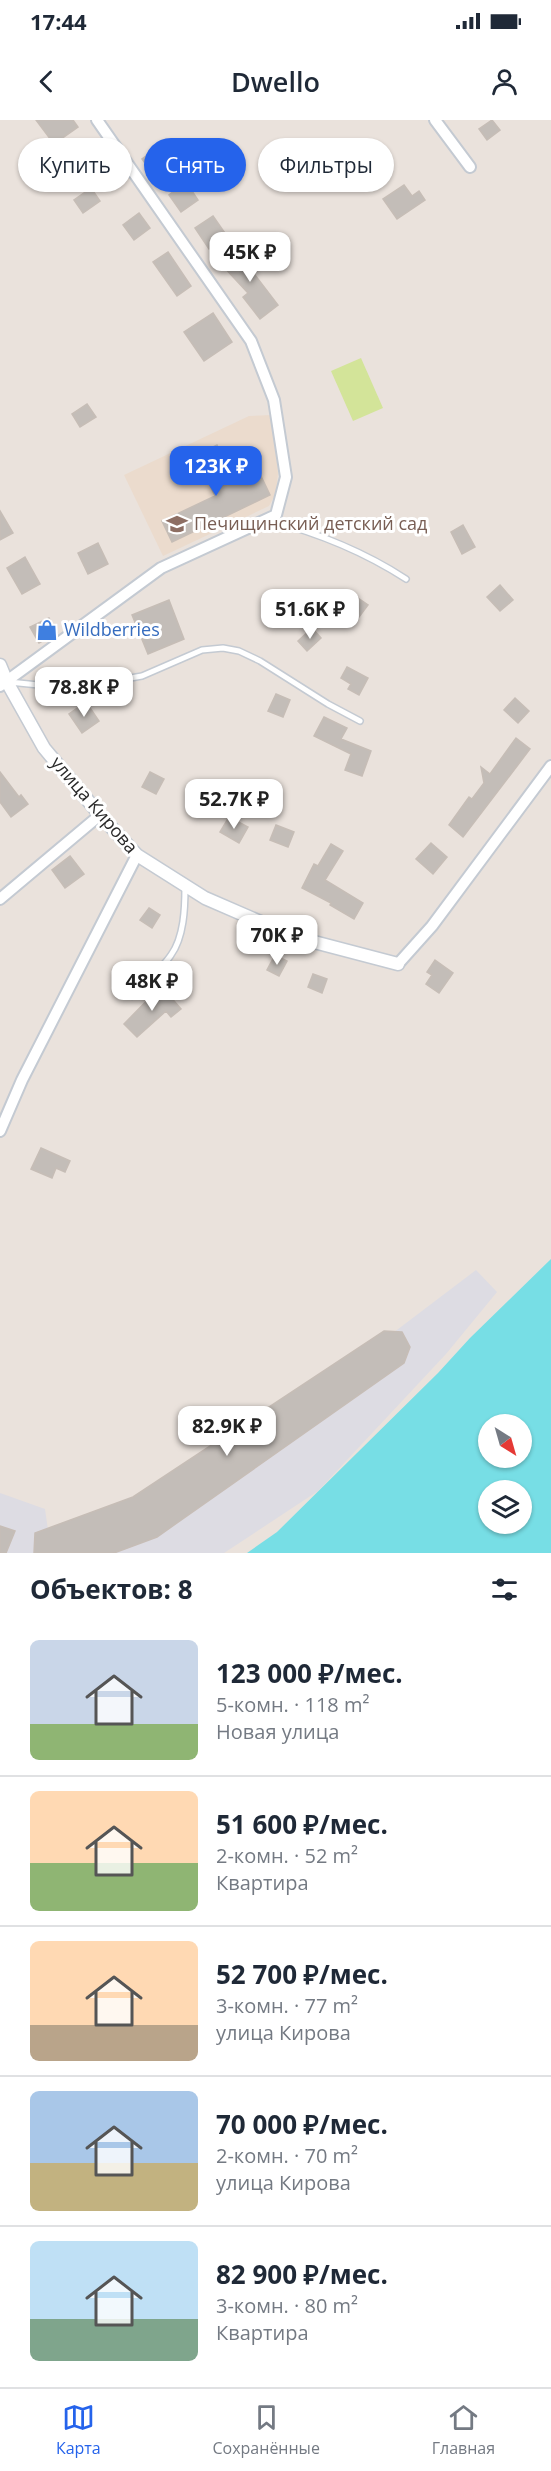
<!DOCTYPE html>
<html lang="ru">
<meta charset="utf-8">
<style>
:root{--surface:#fff;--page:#f6f6f7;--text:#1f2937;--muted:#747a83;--line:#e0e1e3;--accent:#2563eb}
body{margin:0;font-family:"Open Sans",sans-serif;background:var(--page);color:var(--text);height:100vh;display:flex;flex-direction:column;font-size:22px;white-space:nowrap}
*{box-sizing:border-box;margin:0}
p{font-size:20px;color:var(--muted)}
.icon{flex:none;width:33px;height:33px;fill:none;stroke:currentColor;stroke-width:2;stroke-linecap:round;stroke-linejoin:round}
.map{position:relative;height:1433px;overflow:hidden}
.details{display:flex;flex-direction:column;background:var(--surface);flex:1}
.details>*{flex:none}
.banner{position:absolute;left:18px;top:18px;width:516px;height:54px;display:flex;gap:12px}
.needle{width:39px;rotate:143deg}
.buttons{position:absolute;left:478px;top:1294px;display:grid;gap:12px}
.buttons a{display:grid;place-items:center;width:54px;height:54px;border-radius:50%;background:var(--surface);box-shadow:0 2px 4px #0004;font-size:30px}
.price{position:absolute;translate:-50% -51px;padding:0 14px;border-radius:12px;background:#fff;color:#222;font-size:20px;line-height:39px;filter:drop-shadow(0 2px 3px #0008)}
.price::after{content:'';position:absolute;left:50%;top:36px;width:18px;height:14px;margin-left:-9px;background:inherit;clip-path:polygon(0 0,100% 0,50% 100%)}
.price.selected{background:var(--accent);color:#fff}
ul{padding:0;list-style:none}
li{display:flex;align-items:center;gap:18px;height:150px;padding:0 30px}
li+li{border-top:2px solid var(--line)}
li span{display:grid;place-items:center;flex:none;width:168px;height:120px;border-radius:9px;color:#555}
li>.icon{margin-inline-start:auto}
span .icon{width:72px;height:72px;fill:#fffc;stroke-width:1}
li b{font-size:26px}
h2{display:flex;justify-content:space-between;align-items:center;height:72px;padding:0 30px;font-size:26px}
.pill{padding:0 21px;border-radius:27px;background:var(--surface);box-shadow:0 2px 4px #0004;font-size:21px;line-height:54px}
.pill.selected{background:var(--accent);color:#fff}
.status{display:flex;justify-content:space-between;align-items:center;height:42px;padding:0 30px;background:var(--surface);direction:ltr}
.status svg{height:16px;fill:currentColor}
header{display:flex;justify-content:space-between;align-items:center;height:78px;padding:0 30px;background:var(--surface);font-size:27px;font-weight:600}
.tab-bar{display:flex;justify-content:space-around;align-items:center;height:84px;border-top:2px solid var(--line);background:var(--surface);font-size:16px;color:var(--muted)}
.tab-bar a{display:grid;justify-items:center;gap:3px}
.tab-bar .selected{color:var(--accent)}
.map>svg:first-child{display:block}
.industrial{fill:#dddce3}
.education{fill:#ebdbcd}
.pitch{fill:#d3e499}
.water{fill:#77dee5;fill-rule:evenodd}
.building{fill:#c3bdb8;stroke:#c6bdb6;stroke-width:1.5}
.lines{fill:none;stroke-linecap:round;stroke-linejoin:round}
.service-casing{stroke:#c4cad2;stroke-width:8}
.minor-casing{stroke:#c4cad2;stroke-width:14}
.tertiary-casing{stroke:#c4cad2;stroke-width:15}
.service{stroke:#fff;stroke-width:5}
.minor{stroke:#fff;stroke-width:10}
.tertiary{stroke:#fff;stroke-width:12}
.labels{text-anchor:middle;stroke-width:6;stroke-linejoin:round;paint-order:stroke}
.education-label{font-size:18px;fill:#785e54;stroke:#fff;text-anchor:start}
.shop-label{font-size:18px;fill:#366cbe;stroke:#fff;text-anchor:start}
.street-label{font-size:18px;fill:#292929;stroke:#fff}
</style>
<div class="status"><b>17:44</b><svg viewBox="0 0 49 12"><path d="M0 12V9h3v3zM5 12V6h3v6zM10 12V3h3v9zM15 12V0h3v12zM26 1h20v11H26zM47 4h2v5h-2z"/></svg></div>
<header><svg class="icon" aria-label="back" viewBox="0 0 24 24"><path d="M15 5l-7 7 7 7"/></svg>Dwello<svg class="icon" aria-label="person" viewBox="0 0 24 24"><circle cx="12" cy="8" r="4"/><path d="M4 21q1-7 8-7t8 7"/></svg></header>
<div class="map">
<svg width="551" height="1433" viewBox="0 0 551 1433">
<rect width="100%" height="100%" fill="#eae2dc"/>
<!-- industrial -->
<path class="industrial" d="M 476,1150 L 497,1172 L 446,1234 L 318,1371 L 224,1433 L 0,1433 L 0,1373 L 45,1389 L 48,1410 L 132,1383 L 389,1216 Z"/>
<!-- education -->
<path class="education" d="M 272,295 L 278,353 L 276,373 L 269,386 L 163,436 L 124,355 L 249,296 Z"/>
<!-- pitch -->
<path class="pitch" d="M 361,238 L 383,288 L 353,301 L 331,251 Z"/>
<!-- water -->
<path class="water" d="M 551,1139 L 551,1433 L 247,1433 L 277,1412 L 438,1253 L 470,1218 ZM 489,1305 L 522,1305 L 522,1338 L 489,1338 ZM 489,1371 L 522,1371 L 522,1404 L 489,1404 Z"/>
<!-- building -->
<path class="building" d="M 36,0 L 73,0 L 78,7 L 54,24 Z
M 492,0 L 500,10 L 487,20 L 479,9 Z
M 159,27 L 172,45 L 155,57 L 142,39 Z
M 93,28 L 104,43 L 84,57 L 73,42 Z
M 186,62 L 198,80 L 181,92 L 169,75 Z
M 404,65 L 412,76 L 419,71 L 425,80 L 397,99 L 383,79 Z
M 91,68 L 100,81 L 83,93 L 74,80 Z
M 139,93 L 150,108 L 134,120 L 123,105 Z
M 213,96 L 227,116 L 209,129 L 195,108 Z
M 241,127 L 258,146 L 252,151 L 278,185 L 260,199 L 243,177 L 248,173 L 222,145 Z
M 168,132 L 191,166 L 177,176 L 153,142 Z
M 213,193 L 232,222 L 204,241 L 184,212 Z
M 87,284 L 96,297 L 80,307 L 72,294 Z
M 217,325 L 236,366 L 260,354 L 270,375 L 172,422 L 162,401 L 215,376 L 196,335 Z
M 0,391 L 13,413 L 0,420 Z
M 463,405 L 475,427 L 462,434 L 451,412 Z
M 98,423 L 108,444 L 88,454 L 78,433 Z
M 25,437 L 40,464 L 22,474 L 7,448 Z
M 500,465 L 513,480 L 500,491 L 487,477 Z
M 355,476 L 368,485 L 356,501 L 332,484 L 352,481 Z
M 169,480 L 184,519 L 148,534 L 132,495 Z
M 49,498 L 57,513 L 39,523 L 30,507 Z
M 312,508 L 321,518 L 307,531 L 298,521 Z
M 347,547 L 368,558 L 359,575 L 348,569 L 351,564 L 341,558 Z
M 276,574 L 290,580 L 283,597 L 268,591 Z
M 515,578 L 529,591 L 518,603 L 504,590 Z
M 86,582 L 99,601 L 82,613 L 69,594 Z
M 324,597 L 347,608 L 341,619 L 371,631 L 362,656 L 345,650 L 351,634 L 314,616 Z
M 516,618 L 530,629 L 463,717 L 449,705 L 469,677 L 472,679 L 484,663 L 481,647 L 490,654 Z
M 0,652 L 19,677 L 21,675 L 28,684 L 11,697 L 0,682 Z
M 150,652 L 164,659 L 156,674 L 142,667 Z
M 229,697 L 248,707 L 239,723 L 220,712 Z
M 276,705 L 294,712 L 288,727 L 270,720 Z
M 431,723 L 447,737 L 433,754 L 416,739 Z
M 331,724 L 343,731 L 325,760 L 363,783 L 354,799 L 330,785 L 331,783 L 302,768 L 314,744 L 318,746 Z
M 70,736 L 84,754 L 65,768 L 52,750 Z
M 149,788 L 160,795 L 152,808 L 140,800 Z
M 275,835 L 287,841 L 279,856 L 267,850 Z
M 435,840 L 453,853 L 439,873 L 426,864 L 432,855 L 427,852 Z
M 313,854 L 327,859 L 322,873 L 308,867 Z
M 161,866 L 181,889 L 171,897 L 166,891 L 137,917 L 124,904 Z
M 41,1028 L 70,1041 L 65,1052 L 56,1048 L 52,1058 L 31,1049 Z
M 384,1211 L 402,1212 L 410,1227 L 404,1243 L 157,1417 L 114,1433 L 34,1433 L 35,1413 L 133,1377 Z
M 0,1406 L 15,1411 L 6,1433 L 0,1433 Z"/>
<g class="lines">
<defs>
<path id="service" d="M 268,400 C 318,413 363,431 406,459
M 9,562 L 68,568 L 90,565 L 142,556 L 202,530 L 223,528 L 239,531 L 260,541 L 328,584 L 360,601
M 132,876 C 144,863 161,850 171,835 C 184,817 185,788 185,767"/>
<path id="minor" d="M 435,0 L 470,47
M 0,566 L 161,448 L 276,395 L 286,357 L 274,280 L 251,221 L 97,0
M 0,779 L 100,695
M 398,844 L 432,806 L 551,646
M 0,1011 L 22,960 L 137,735"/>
<path id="tertiary" d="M 0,545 L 7,562 L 44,628 L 100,695 L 137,735 L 205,778 L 295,817 L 398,844"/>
</defs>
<!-- service casing -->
<use href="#service" class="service-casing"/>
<!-- minor casing -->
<use href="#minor" class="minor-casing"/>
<!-- tertiary casing -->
<use href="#tertiary" class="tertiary-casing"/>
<!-- service -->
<use href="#service" class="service"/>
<!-- minor -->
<use href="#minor" class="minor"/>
<!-- tertiary -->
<use href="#tertiary" class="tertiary"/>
</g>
<!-- icons -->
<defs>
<symbol id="school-bare" viewBox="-9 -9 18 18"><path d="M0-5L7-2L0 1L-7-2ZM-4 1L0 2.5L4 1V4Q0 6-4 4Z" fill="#8d6e63" stroke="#fff" stroke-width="2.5" paint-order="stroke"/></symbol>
<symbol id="shop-bare" viewBox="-9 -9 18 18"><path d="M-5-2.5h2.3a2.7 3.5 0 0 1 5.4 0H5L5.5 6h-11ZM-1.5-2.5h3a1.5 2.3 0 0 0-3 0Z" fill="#3f7fe0" stroke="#fff" stroke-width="2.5" paint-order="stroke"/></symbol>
</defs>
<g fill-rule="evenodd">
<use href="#school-bare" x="162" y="389" width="30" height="30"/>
<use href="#shop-bare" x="32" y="495" width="30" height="30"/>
</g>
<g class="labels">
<!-- education labels -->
<g class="education-label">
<text x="194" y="410">Печищинский детский сад</text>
</g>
<!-- shop labels -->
<g class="shop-label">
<text x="64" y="516">Wildberries</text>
</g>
<!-- street labels -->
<g class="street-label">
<text transform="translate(94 685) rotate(49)" y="6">улица Кирова</text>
</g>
</g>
</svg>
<div class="buttons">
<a><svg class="needle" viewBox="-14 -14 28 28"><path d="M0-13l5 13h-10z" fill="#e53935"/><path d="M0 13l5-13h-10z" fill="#747a83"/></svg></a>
<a><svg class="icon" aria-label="layers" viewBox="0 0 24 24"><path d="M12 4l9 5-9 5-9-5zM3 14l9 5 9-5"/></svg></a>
</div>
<b class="price" style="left:250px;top:163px">45K ₽</b>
<b class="price selected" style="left:216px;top:377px">123K ₽</b>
<b class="price" style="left:310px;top:520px">51.6K ₽</b>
<b class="price" style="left:84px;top:598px">78.8K ₽</b>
<b class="price" style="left:234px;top:710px">52.7K ₽</b>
<b class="price" style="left:277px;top:846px">70K ₽</b>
<b class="price" style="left:152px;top:892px">48K ₽</b>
<b class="price" style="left:227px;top:1337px">82.9K ₽</b>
<div class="banner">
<a class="pill">Купить</a>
<a class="pill selected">Снять</a>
<a class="pill">Фильтры</a>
</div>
</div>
<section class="details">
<h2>Объектов: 8<svg class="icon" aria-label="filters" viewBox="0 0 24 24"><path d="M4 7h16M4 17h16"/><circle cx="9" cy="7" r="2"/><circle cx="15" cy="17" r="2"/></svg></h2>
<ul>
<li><span style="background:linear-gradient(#c9d6e8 70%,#8fb573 0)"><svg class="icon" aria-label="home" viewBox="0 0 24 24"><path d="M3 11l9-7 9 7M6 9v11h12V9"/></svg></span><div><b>123 000 ₽/мес.</b><p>5-комн. · 118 m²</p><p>Новая улица</p></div></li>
<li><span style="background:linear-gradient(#ffd9b3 60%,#8fb573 0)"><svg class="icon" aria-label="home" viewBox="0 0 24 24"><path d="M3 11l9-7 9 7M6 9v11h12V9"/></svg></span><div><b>51 600 ₽/мес.</b><p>2-комн. · 52 m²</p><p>Квартира</p></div></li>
<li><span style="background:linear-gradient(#ffd9b3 70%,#b9a48a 0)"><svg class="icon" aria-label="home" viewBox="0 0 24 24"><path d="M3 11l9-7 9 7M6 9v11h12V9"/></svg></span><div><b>52 700 ₽/мес.</b><p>3-комн. · 77 m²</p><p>улица Кирова</p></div></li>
<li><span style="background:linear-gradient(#a9c7e8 60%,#c2b280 0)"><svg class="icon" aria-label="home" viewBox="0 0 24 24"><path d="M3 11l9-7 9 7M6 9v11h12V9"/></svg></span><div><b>70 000 ₽/мес.</b><p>2-комн. · 70 m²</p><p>улица Кирова</p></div></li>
<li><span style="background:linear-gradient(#bfe0f5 65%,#7fa58c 0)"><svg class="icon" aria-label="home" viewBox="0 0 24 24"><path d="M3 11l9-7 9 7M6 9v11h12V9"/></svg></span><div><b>82 900 ₽/мес.</b><p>3-комн. · 80 m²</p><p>Квартира</p></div></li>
</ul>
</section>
<nav class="tab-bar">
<a class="selected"><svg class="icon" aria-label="map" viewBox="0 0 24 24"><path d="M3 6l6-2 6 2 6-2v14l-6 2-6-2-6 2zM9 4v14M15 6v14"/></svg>Карта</a>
<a><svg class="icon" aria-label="saved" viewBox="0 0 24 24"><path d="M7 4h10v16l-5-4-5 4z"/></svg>Сохранённые</a>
<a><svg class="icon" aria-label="home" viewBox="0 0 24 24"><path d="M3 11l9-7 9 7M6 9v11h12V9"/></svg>Главная</a>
</nav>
